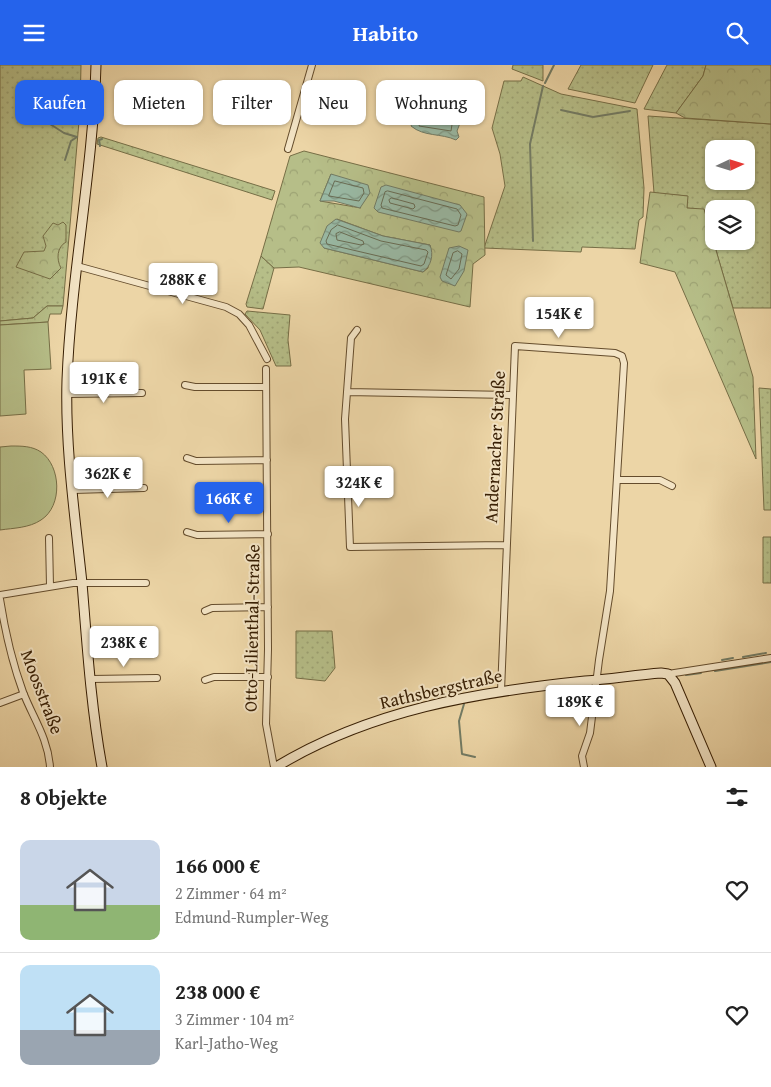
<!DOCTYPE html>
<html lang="de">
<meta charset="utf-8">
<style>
:root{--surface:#fff;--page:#f2f2f2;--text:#222;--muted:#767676;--line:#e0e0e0;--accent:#2563eb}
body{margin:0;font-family:"Gentium Book Plus",serif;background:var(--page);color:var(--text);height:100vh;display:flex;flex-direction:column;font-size:19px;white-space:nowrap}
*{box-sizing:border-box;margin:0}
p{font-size:16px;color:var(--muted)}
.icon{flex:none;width:28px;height:28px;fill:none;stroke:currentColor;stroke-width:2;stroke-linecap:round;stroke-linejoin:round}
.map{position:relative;height:702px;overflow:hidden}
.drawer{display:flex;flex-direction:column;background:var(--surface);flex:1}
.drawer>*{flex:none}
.top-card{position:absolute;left:15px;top:15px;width:500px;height:45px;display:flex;gap:10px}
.needle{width:32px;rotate:86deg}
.fabs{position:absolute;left:705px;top:75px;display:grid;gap:10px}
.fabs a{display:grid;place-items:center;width:50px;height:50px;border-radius:10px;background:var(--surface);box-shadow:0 1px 4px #0004;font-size:25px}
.price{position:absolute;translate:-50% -42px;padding:0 11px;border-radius:5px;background:#fff;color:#222;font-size:16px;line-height:32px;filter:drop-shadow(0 1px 2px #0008)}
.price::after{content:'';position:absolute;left:50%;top:30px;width:15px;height:11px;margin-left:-8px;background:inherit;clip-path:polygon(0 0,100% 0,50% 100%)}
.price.selected{background:var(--accent);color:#fff}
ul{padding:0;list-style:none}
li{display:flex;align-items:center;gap:15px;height:125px;padding:0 20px}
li+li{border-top:1px solid var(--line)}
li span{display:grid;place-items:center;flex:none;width:140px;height:100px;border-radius:10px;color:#555}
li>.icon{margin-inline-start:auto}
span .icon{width:60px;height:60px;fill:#fffc;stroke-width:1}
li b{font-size:21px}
h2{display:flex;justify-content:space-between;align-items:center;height:60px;padding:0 20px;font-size:21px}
.tag{padding:0 18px;border-radius:10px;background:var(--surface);box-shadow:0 1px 4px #0004;font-size:18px;line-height:45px}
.tag.selected{background:var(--accent);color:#fff}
header{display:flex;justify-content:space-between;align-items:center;height:65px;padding:0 20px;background:var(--accent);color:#fff;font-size:22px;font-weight:700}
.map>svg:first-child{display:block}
.green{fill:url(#green-dots);stroke:#766e46;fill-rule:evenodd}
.forest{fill:url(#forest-crowns);stroke:#766e46;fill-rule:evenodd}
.pitch{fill:#b6be88;stroke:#766e46}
.water{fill:url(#water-waves);stroke:#727b64}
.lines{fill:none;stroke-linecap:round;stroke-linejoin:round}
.shore{stroke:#686c54;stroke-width:1}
.stream{stroke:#727b64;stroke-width:2}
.street-casing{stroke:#644c2c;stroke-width:8}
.secondary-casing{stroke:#371e03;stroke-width:11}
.street{stroke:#f3e4c5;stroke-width:6}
.secondary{stroke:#f3e4c5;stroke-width:9}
.labels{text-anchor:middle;stroke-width:4;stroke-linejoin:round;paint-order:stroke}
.street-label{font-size:18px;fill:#371e03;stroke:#f3e4c5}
</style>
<header><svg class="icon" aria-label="menu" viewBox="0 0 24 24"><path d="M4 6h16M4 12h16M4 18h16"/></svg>Habito<svg class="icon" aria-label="search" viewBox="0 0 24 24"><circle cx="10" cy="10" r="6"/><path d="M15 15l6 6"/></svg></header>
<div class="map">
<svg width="771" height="702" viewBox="0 0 771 702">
<defs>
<pattern id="green-dots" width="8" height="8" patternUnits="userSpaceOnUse" patternTransform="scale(1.25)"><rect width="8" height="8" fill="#b6be88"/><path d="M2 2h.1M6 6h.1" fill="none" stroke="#9da374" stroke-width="1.8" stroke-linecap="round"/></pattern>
<pattern id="forest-crowns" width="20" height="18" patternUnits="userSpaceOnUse" patternTransform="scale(1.25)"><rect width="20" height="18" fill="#b6be88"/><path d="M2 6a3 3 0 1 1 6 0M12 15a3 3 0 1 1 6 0" fill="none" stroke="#9da374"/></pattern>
<pattern id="water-waves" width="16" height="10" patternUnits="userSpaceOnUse" patternTransform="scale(1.25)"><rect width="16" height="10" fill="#99b9a4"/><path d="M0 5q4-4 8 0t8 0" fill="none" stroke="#7e9683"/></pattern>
</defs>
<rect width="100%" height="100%" fill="#ecd5a6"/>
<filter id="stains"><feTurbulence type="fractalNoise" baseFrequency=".004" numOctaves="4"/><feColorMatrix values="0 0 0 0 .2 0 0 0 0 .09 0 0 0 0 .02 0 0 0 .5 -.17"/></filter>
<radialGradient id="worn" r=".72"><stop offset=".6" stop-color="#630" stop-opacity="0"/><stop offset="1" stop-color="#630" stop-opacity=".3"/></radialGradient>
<!-- green -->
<path class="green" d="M 0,0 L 81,0 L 80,45 L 63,241 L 47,241 L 33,253 L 0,256 Z
M 513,0 L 543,0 L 543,16 L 512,4 Z
M 581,0 L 653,0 L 635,38 L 568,24 Z
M 667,0 L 706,0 L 703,11 L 676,48 L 644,44 Z
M 523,12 L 561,29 L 637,44 L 644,123 L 643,152 L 639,155 L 635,184 L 582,182 L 581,187 L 484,183 L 505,121 L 500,89 L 492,63 L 504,16 L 521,16 Z
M 648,51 L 771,59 L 771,243 L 733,243 L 704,145 L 687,143 L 687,131 L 654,128 ZM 714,84 L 746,84 L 746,116 L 714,116 ZM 714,144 L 746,144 L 746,176 L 714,176 Z
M 101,72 L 275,126 L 272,135 L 97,79 L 98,73 Z
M 261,191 L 274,203 L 263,244 L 247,242 L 246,239 Z
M 247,246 L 290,250 L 288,275 L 291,301 L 276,301 L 260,265 L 245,249 Z
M 759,323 L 771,324 L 771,445 L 764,445 Z
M 763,472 L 771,472 L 771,518 L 763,518 Z
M 296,566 L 332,566 L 335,603 L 325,616 L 296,613 Z"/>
<!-- forest -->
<path class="forest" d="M 706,0 L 771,0 L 771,59 L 685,53 L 676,48 L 703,11 Z
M 304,86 L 484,132 L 485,190 L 473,199 L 470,242 L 299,202 L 274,203 L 261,191 L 290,91 ZM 331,109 L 361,143 L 320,136 ZM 337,154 L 383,171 L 430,180 L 428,203 L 423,207 L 324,183 Z
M 650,127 L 688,131 L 687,143 L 704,144 L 753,312 L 756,394 L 675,207 L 640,198 Z
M 63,157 L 66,160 L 66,177 C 57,182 56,194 61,203 L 50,214 L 16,202 L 24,187 L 44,186 L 46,181 L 43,171 L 53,158 L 58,160 Z
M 47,241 L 63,241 L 61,249 L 50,249 L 48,257 L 0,260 L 0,256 L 33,253 Z"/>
<!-- pitch -->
<path class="pitch" d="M 48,257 L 51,304 L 24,305 L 26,349 L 0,351 L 0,260 Z
M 11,381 C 22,381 32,381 41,387 C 61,401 63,441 41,455 C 29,463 14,463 0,465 L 0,382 Z"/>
<!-- water -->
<path class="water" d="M 431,37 L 439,44 L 460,47 L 463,50 L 457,66 L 459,72 L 456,75 C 441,68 424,72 411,61 L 418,46 L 422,46 Z
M 331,109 L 368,120 L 370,128 L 360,143 L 334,136 L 320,136 Z
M 386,120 L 460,140 L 467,149 L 461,166 L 459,167 L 378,147 L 374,143 L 381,122 Z
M 336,154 L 383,171 L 430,180 C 434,190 431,201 423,207 L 324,183 L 320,178 L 327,161 Z
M 459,181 L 468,185 L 464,206 L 455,221 L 442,216 L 440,212 L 449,183 Z"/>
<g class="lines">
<!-- shore -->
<path class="shore" d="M 432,45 L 453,53 L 451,66 L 419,61 L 422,51 Z
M 335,116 L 363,123 L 364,128 L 359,136 L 329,131 Z
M 388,126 L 457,144 L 461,150 L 458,160 L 455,161 L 382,143 L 381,140 L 385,127 Z
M 392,133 L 414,139 L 415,142 L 413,144 L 390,138 L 389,135 Z
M 338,160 L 381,176 L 426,185 L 428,187 L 424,199 L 421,201 L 327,179 L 326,176 L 331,165 Z
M 340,167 L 363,176 L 364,179 L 361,180 L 337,175 L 336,169 Z
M 458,186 L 462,189 L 459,204 L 451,214 L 446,210 L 453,188 Z"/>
<!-- stream -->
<path class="stream" d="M 545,18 L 554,0
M 50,29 L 66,19
M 47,40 L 48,34
M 46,44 L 50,59 L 64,68 L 77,72
M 561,45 L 593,52 L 630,46
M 100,81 L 99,75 L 102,74
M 65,95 L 71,76 L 77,72
M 533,176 L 530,79 L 543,21
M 743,592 L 766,588
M 722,595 L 733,593
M 715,606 L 771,597
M 686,610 L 701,608
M 464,639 L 459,656 L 462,689 L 475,692"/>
<defs>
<path id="street" d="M 288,84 L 312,0
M 77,201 L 226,242 L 239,249 L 249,260 L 267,294
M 357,265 L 351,273 L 345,354 L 350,482 L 505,480
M 266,304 L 268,584 L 266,659 L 274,702
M 185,320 L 195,322 L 266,322
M 347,327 L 512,330
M 67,329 L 142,328
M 187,393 L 196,396 L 267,395
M 618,415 L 660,415 L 672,421
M 72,425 L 144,423
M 187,467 L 197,470 L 268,469
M 49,473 L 50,521
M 0,530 L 73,518 L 146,518
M 0,534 C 5,566 12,597 23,627 C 33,653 48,673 50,702
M 205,546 L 212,543 L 268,542
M 668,609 L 771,593
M 91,614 L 157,613
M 205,615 L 214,612 L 268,612
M 501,626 L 515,281 L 615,288 L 622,291 L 624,298 L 610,526 L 599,595 L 590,668 L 582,691 L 584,702
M 0,638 L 24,629"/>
<path id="secondary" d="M 96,0 C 93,106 71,210 67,315 C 65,383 75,451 82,518 C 87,579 91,642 102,702
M 276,702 C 370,645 477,627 585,616 C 611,614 636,610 661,608 L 668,609 L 675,618 L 711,702"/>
</defs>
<!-- street casing -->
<use href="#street" class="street-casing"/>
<!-- secondary casing -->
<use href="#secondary" class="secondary-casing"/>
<!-- street -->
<use href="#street" class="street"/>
<!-- secondary -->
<use href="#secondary" class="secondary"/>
</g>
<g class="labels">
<!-- street labels -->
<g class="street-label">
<text transform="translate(495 382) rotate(-87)" y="6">Andernacher Straße</text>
<text transform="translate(252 563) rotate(-89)" y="6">Otto-Lilienthal-Straße</text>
<text transform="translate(441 624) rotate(-13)" y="6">Rathsbergstraße</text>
<text transform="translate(42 627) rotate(69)" y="6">Moosstraße</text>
</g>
</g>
<rect width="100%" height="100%" filter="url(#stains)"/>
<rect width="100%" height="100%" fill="url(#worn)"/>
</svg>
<div class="fabs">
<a><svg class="needle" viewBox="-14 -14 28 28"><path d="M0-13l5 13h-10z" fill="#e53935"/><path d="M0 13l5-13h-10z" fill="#767676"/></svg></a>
<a><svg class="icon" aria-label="layers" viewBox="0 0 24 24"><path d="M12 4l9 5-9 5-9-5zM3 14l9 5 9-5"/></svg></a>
</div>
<b class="price" style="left:183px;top:240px">288K €</b>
<b class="price" style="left:559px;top:274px">154K €</b>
<b class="price" style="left:104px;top:339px">191K €</b>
<b class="price" style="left:108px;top:434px">362K €</b>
<b class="price" style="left:359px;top:443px">324K €</b>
<b class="price selected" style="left:229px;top:459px">166K €</b>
<b class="price" style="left:124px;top:603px">238K €</b>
<b class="price" style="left:580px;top:662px">189K €</b>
<div class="top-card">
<a class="tag selected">Kaufen</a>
<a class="tag">Mieten</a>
<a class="tag">Filter</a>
<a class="tag">Neu</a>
<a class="tag">Wohnung</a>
</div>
</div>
<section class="drawer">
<h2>8 Objekte<svg class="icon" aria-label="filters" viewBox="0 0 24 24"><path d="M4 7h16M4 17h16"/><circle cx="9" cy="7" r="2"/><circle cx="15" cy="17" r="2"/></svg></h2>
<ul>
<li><span style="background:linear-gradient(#c9d6e8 65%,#8fb573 0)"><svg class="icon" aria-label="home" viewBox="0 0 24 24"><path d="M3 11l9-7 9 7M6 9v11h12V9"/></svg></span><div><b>166 000 €</b><p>2 Zimmer · 64 m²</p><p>Edmund-Rumpler-Weg</p></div><svg class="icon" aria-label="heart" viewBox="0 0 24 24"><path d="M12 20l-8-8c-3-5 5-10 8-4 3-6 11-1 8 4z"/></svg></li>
<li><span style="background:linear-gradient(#bfe0f5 65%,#9aa5b1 0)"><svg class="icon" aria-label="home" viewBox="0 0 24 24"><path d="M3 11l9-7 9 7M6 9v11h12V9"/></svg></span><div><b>238 000 €</b><p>3 Zimmer · 104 m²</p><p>Karl-Jatho-Weg</p></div><svg class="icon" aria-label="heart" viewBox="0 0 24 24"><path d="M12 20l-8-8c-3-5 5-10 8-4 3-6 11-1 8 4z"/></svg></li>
</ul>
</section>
